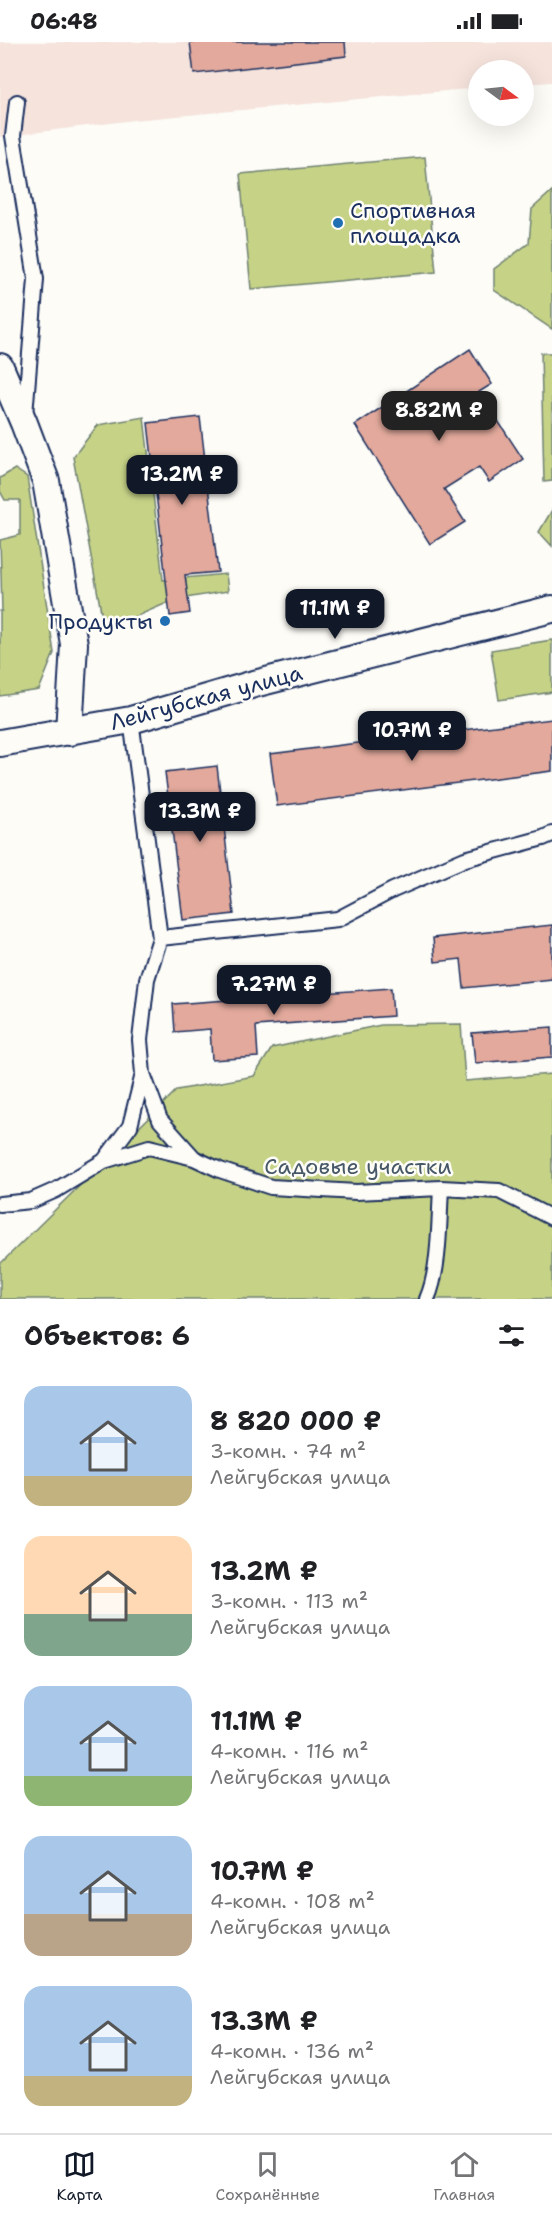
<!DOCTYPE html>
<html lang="ru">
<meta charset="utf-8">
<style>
:root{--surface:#fff;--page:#f6f6f6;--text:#202124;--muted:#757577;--line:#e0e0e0;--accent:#111827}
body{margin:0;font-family:"Shantell Sans",sans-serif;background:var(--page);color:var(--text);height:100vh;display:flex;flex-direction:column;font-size:22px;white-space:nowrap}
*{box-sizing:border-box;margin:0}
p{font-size:20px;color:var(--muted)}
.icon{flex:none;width:33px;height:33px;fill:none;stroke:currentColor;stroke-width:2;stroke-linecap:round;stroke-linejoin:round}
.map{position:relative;height:1257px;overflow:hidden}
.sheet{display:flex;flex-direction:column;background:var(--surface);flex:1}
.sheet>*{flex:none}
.needle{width:39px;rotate:105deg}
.buttons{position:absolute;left:468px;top:18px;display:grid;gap:12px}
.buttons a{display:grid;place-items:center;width:66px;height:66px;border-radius:50%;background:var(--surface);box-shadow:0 6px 24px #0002;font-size:30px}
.price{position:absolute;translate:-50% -51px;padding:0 14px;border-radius:12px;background:var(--accent);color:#fff;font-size:20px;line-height:39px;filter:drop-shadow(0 2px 3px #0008)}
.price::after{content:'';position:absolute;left:50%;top:36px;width:18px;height:14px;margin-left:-9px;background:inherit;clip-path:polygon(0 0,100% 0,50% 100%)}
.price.on{background:#222;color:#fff}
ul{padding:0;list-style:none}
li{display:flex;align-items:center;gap:18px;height:150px;padding:0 24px}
li span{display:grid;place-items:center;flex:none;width:168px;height:120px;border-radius:18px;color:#555}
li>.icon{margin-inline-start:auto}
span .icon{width:72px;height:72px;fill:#fffc;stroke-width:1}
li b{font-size:26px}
h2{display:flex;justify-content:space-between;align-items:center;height:72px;padding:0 24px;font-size:26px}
.status{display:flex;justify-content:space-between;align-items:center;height:42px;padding:0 30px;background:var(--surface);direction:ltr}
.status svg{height:16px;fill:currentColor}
.tabs{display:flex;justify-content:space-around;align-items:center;height:84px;border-top:2px solid var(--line);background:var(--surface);font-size:16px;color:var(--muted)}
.tabs a{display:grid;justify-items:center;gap:3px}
.tabs .on{color:var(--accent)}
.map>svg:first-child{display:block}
.built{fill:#f5e3dc}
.green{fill:#c6d387;stroke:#708172;stroke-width:1.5}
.building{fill:#e2a99c;stroke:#1b2f5e;stroke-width:1.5}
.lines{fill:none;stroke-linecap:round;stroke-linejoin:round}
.service-casing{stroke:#1b2f5e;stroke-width:18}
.minor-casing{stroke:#1b2f5e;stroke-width:30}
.service{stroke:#fdfcf7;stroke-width:14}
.minor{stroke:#fdfcf7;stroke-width:26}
.poi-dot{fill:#1f6fb2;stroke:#fdfcf7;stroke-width:2}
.labels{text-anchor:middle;stroke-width:5;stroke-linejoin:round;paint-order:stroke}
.poi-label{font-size:22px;fill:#1b2f5e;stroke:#fdfcf7;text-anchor:start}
.street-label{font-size:22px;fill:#1b2f5e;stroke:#fdfcf7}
.park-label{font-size:22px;fill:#465868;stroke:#fdfcf7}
</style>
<div class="status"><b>06:48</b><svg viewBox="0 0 49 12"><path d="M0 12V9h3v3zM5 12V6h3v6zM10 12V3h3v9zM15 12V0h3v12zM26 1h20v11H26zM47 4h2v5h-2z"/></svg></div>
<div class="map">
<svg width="552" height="1257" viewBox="0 0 552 1257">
<rect width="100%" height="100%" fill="#fdfcf7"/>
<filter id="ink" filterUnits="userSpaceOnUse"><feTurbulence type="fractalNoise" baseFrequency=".0167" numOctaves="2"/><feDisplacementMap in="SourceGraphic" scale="12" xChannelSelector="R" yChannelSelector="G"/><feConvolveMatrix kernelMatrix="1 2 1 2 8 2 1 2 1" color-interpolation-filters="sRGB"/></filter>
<g filter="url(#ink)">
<!-- built -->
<path class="built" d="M 0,0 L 552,0 L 552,40 L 524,42 L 524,28 L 478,28 L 478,46 L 134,78 L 0,95 Z"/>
<!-- green -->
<path class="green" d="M 425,115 L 436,230 L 251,247 L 240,132 Z
M 552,149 L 552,287 L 494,248 L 494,227 L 529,201 L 532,167 Z
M 541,311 L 552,311 L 552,439 L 544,440 Z
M 144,375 L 163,538 L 226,532 L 228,549 L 174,558 L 130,577 L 102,575 L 73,415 L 98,383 Z
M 15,427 L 27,435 L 54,611 L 39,648 L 0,654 L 0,569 L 2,569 L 0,498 L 20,493 L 20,458 L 5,458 L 0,449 L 0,436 Z
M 552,468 L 552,504 L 539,490 Z
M 552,598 L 552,650 L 499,658 L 491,608 Z
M 461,982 L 465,1039 L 552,1032 L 552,1257 L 0,1257 L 0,1222 L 177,1048 L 254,1034 L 272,1006 L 381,983 Z"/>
<!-- building -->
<path class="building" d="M 190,0 L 345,0 L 346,14 L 194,32 Z
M 470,307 L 492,342 L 479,350 L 523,417 L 489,440 L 479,425 L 444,447 L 465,480 L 430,502 L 355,383 Z
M 200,375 L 218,530 L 185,533 L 190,571 L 170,574 L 148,381 Z
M 552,677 L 552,729 L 277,764 L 270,712 Z
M 217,724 L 234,872 L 183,878 L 165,730 Z
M 552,883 L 552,937 L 464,946 L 461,917 L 435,920 L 433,896 Z
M 391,946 L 393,974 L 256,984 L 258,1015 L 212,1018 L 210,987 L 175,990 L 173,962 Z
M 552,985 L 552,1015 L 475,1021 L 472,991 Z"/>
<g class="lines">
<defs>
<path id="service" d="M 17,60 L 13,94 L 36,237 L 25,373
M 131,678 L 160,896
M 194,1116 L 160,1078 L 143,1032 L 140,998 L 147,937 L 160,896 L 338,877 L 393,848 L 465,817 L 543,796 L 552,792
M 104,1119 L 130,1084 L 143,1032
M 441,1146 L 499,1149 L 552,1176
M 0,1162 L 31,1159 L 56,1148 L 104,1119 L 149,1105 L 194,1116 L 220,1128 L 271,1145 L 356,1150 L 441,1146 C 439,1178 440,1228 427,1257"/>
<path id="minor" d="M 0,325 L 24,381 L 46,439 L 74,602 L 69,690
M 0,701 L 131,678 L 254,642 L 552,567"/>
</defs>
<!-- service casing -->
<use href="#service" class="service-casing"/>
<!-- minor casing -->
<use href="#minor" class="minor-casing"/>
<!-- service -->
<use href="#service" class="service"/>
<!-- minor -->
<use href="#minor" class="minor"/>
</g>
</g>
<!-- markers -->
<g class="poi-dot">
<circle cx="338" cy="181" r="6"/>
<circle cx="165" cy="579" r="6"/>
</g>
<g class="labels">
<!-- poi labels -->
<g class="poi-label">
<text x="350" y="176">Спортивная<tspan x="350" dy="25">площадка</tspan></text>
<text x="153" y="587" text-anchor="end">Продукты</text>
</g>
<!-- street labels -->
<g class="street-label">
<text transform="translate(206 655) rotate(-15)" y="8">Лейгубская улица</text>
</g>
<!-- park labels -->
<g class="park-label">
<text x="358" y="1132">Садовые участки</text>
</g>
</g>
</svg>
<div class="buttons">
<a><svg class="needle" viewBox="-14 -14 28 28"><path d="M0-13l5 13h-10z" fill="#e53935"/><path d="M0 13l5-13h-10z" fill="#757577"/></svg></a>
</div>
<b class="price on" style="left:439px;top:400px">8.82M ₽</b>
<b class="price" style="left:182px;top:464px">13.2M ₽</b>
<b class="price" style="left:335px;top:598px">11.1M ₽</b>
<b class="price" style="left:412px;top:720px">10.7M ₽</b>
<b class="price" style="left:200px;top:801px">13.3M ₽</b>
<b class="price" style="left:274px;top:974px">7.27M ₽</b>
</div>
<section class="sheet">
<h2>Объектов: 6<svg class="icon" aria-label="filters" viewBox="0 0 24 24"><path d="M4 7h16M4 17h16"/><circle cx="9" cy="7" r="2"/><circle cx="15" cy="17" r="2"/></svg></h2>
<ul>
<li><span style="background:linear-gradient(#a9c7e8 75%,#c2b280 0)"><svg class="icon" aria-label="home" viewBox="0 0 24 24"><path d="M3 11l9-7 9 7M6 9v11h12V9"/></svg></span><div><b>8 820 000 ₽</b><p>3-комн. · 74 m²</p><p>Лейгубская улица</p></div></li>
<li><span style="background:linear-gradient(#ffd9b3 65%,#7fa58c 0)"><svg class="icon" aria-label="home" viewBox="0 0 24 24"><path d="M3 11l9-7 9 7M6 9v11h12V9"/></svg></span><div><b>13.2M ₽</b><p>3-комн. · 113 m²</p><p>Лейгубская улица</p></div></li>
<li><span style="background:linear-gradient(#a9c7e8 75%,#8fb573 0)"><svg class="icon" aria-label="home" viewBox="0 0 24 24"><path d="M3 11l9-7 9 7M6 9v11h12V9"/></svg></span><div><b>11.1M ₽</b><p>4-комн. · 116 m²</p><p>Лейгубская улица</p></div></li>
<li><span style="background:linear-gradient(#a9c7e8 65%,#b9a48a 0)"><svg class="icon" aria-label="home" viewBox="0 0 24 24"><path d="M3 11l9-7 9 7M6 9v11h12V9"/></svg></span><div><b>10.7M ₽</b><p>4-комн. · 108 m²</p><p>Лейгубская улица</p></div></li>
<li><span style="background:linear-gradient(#a9c7e8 75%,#c2b280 0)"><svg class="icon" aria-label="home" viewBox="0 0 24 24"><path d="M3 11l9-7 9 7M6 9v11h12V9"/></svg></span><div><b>13.3M ₽</b><p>4-комн. · 136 m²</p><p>Лейгубская улица</p></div></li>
</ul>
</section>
<nav class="tabs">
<a class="on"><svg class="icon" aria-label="map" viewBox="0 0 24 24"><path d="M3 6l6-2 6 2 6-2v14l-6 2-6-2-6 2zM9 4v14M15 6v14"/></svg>Карта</a>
<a><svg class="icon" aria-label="saved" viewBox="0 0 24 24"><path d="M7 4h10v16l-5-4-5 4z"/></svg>Сохранённые</a>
<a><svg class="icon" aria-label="home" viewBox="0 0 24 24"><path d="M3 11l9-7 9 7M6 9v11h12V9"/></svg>Главная</a>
</nav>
